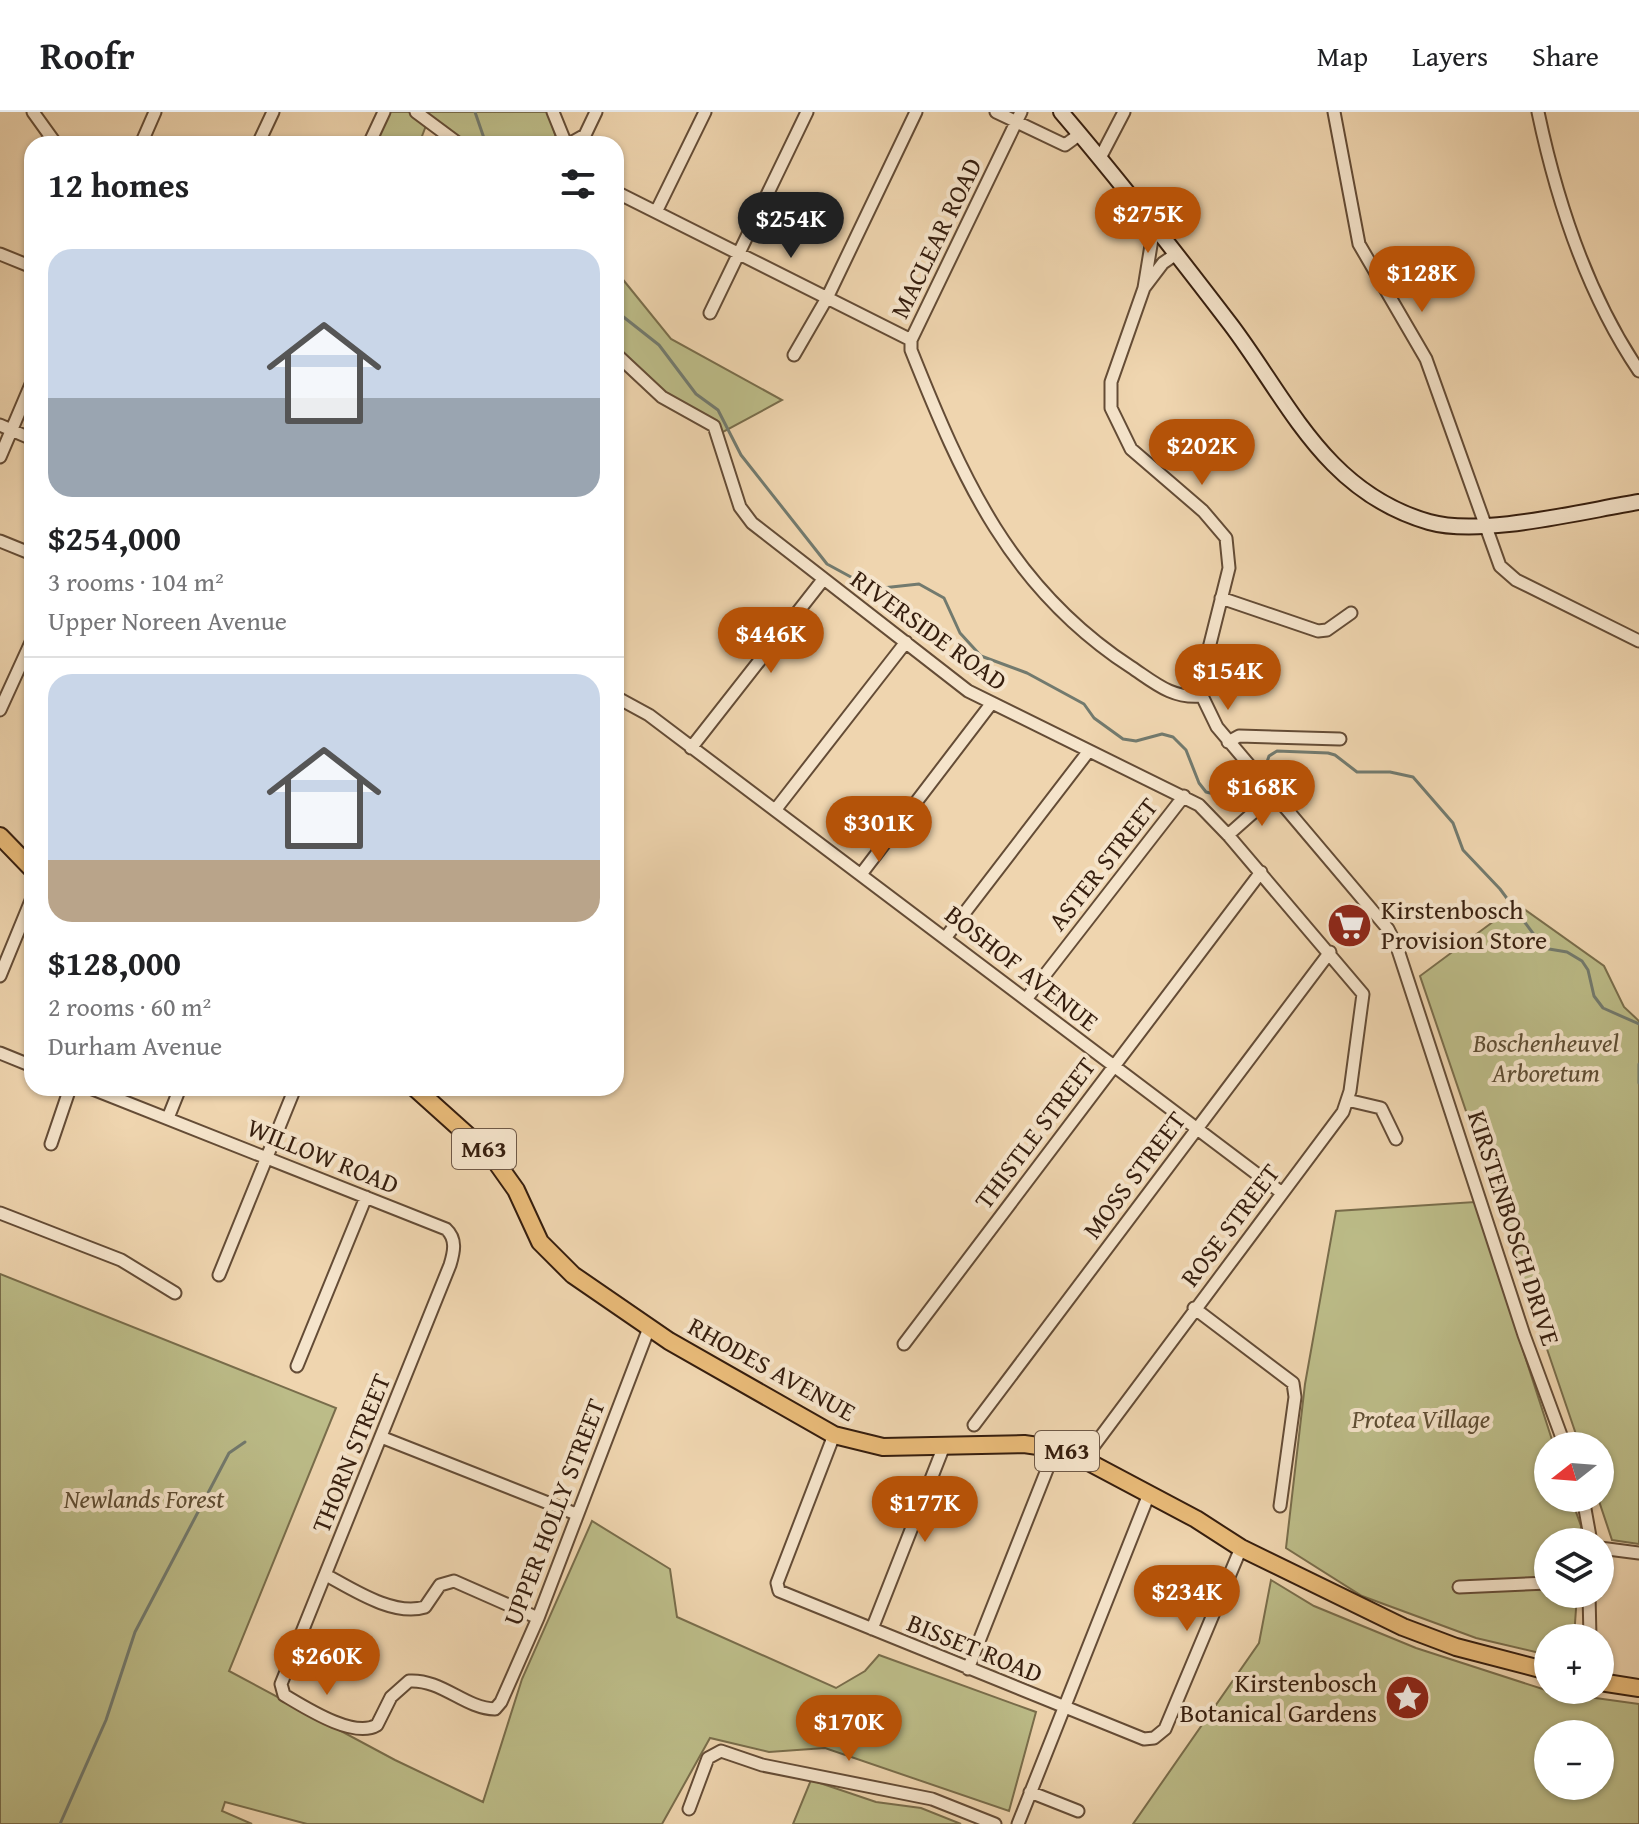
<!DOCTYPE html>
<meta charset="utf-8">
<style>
:root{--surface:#fff;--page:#f2f2f2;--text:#202124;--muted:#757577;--line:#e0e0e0;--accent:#b45309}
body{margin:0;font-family:"Gentium Book Plus",serif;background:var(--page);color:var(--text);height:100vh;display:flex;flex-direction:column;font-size:30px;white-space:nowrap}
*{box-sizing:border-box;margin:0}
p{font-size:26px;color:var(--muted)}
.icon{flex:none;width:44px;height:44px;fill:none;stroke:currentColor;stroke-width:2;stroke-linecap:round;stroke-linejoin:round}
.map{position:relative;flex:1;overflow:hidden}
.drawer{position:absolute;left:24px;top:24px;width:600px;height:960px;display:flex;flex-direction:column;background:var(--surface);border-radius:24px;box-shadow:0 2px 6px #0004}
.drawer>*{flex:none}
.needle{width:52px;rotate:253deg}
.controls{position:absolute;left:1534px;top:1320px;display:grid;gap:16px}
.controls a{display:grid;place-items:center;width:80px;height:80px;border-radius:50%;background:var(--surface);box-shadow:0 2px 6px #0004;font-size:40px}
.price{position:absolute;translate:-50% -68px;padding:0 18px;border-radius:28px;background:var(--accent);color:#fff;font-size:26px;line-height:52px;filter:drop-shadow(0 2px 4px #0008)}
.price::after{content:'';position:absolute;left:50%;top:48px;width:24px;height:18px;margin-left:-12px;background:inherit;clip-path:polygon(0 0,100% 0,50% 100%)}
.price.current{background:#222;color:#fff}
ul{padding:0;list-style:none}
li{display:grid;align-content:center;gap:16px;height:424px;padding:0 24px}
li+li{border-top:2px solid var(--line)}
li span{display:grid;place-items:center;height:248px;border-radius:24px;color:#555}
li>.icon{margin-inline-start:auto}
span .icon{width:144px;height:144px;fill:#fffc;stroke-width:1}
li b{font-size:34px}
h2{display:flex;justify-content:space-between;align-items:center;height:96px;padding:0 24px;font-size:34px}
header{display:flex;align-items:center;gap:48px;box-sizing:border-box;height:112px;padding:0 40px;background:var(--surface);border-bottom:2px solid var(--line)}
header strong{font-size:38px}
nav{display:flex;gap:44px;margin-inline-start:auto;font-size:28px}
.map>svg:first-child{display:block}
.green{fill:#bcbc88;stroke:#796d4b;stroke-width:2;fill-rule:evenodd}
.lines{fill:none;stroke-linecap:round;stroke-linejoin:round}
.stream{stroke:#727a6e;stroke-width:3}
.street-casing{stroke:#644c36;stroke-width:15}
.secondary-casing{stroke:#361e0e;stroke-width:18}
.primary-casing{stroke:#361e0e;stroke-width:20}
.street{stroke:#f5e4cb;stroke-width:11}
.secondary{stroke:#f5e4cb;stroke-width:14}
.primary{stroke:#e8ba78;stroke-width:16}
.labels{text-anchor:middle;stroke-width:8;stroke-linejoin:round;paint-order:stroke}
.shield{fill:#f5e4cb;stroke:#6f5947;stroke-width:2}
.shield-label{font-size:24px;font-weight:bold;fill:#361e0e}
.street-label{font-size:26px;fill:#361e0e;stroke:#f5e4cb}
.poi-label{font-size:26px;fill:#361e0e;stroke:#f5e4cb;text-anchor:start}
.park-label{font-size:26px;font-style:italic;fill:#5e4d33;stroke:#f5e4cb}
</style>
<header>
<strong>Roofr</strong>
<nav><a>Map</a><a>Layers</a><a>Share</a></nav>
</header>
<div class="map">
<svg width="1639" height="1712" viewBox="0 0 1639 1712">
<rect width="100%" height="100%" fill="#efd5af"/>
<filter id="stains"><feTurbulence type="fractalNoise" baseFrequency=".0025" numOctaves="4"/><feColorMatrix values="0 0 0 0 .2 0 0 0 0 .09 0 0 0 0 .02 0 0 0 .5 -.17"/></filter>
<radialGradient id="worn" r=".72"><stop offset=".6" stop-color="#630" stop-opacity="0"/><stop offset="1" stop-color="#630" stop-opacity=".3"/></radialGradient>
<!-- green -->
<path class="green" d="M 389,0 L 410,0 L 427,11 L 419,32 L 375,32 Z
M 422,0 L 548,0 L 558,32 L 462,32 Z
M 616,159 L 671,227 L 782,288 L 723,320 C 712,303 692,302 675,292 C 652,277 634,255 616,235 Z
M 1517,792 L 1604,854 L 1624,895 L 1639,909 L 1639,1432 L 1612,1428 L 1598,1386 L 1600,1334 L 1580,1334 L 1420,864 Z
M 1475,1090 L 1554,1334 L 1548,1334 L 1548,1386 L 1571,1386 L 1581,1414 L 1580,1430 L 1548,1430 L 1548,1482 L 1577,1482 L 1574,1526 L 1548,1526 L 1548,1543 L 1476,1526 L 1362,1484 L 1286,1436 L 1305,1272 L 1336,1099 Z
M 0,1162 L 336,1296 L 229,1559 L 395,1648 L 483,1690 L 522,1567 L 592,1409 L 670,1457 L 677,1505 L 836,1576 L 865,1559 L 879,1543 L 1036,1600 L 1009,1699 L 825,1636 L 769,1640 L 710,1626 L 662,1712 L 307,1712 L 225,1690 L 222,1699 L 252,1712 L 0,1712 Z
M 1271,1468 L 1314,1494 L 1416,1536 L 1552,1580 L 1639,1592 L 1639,1712 L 1133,1712 L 1259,1531 ZM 1600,1622 L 1600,1674 L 1548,1674 L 1548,1622 Z
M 811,1668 L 876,1690 L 921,1696 L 961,1712 L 793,1712 Z"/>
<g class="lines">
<!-- stream -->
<path class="stream" d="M 475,0 L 486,32
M 616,193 L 621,203 L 659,233 L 696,282 L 718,298 L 741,343 L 827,452 L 873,477 L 919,472 L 944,486 L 960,521 L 981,544 L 1027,561 L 1084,592 L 1094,606 L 1123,627 L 1136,629 L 1162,622 L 1173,625 L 1186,638 L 1199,671 L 1206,680 L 1230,686 L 1251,679 L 1260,669
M 1263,662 L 1269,644 L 1277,639 L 1328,641 L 1335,643 L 1357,660 L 1390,660 L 1413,665 L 1453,711 L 1463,738 L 1500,777 L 1538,828 L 1549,837 L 1567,840 L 1582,849 L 1588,858 L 1594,884 L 1603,896 L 1639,912
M 1639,952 L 1639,971
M 60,1712 L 106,1608 L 135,1520 L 229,1341 L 245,1330"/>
<defs>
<path id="street" d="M 33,0 L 56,32
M 416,0 L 459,32
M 553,0 L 566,32
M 996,0 L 1065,33 L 1080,22
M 1334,0 L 1359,132 L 1426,247 L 1500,454 L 1516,468 L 1639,529
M 1538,0 C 1557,90 1587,182 1639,259
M 141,32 L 155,0
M 258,32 L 273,0
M 369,32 L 384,0
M 569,32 L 585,23 L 596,0
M 1100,46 L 1124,0
M 616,80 L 911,228
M 656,100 L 705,0
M 1159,120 L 1152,127 L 1144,176 L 1111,270 L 1111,296 L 1131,337 L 1203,399 L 1226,426 L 1229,456 L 1201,568 L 1202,584 L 1217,615 L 1388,817 L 1397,835 L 1524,1223 L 1565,1334
M 0,142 L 32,155
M 1144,176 L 1163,151 L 1176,142
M 710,201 L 807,0
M 911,228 L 911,238 C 963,368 1010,476 1131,555 C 1155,571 1172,587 1202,584
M 911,228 L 1021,0
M 616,242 L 662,285 L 714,314 L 740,395 L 752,411 L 968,579 L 1199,693 L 1228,723 L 1363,882 L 1350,979 L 1343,1000 L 1084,1347
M 794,243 L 827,186 L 916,0
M 0,313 L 32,327
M 0,345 L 32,270
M 0,429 L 32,442
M 1221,486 L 1318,519 L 1327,518 L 1351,501
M 616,585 L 649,603 L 1282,1081
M 0,598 L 32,528
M 1228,630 L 1239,624 L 1340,627
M 691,636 L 822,469
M 776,697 L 906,530
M 1228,723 L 1273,683
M 862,761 L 991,592
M 946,825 L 1088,640
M 0,864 L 32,786
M 1027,886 L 1184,684
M 0,941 L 32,954
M 90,976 L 446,1117 C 457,1127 454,1140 450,1153 L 281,1572 L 284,1583 C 306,1596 354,1627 377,1613 L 391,1585 L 409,1569 C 442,1567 464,1596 495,1597 L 501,1590 L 538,1506 L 649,1216
M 1347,988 L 1381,996 L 1396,1027
M 168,1006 L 180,976
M 51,1032 L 70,976
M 0,1101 L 121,1148 L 175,1181
M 219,1163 L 295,976
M 1194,1196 L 1293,1271 L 1295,1285 L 1280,1394
M 904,1232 L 1261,760
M 297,1254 L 366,1085
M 974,1313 L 1330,840
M 834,1323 L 777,1471 L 779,1479 L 1144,1627 L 1154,1626 L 1165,1617 L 1241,1436
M 381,1325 L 576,1402
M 1583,1386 L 1591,1430
M 1600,1436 L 1639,1441
M 326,1463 C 352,1477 394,1505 425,1495 L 440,1473 L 454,1469 L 538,1506
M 1459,1475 L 1548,1471
M 1589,1482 L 1590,1526
M 872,1517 L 944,1334
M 968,1557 L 1056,1335
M 1030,1680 L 1078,1699
M 689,1697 L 708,1646 L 721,1639 L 762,1653 L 932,1687 L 995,1712
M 1018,1712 L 1149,1382"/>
<path id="secondary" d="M 1061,0 C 1120,69 1176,141 1231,213 C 1289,290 1325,380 1429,410 C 1481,425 1583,399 1639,390"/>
<path id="primary" d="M 0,724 L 32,757
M 415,976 L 494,1047 L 516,1078 L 540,1130 L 573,1163 L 669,1229 L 834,1323 L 883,1335 L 1024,1332 L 1066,1338 L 1196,1407 L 1241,1436 L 1403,1515 L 1456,1535 L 1548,1559
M 1600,1570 L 1639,1576"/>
</defs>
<!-- street casing -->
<use href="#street" class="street-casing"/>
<!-- secondary casing -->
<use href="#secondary" class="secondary-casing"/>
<!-- primary casing -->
<use href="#primary" class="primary-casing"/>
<!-- street -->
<use href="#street" class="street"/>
<!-- secondary -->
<use href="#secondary" class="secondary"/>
<!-- primary -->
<use href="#primary" class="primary"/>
</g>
<!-- icons -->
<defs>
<symbol id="supermarket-disc" viewBox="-11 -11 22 22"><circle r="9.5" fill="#8f2418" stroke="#f5e4cb"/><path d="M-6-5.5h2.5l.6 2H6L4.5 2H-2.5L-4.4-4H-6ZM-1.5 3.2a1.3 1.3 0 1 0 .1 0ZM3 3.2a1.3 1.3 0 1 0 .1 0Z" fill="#fff"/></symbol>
<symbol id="sight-disc" viewBox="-11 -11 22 22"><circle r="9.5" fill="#8f2418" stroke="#f5e4cb"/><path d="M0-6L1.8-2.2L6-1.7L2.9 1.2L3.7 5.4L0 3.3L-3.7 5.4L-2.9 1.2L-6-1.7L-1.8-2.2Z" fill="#fff"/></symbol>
</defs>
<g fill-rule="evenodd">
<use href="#supermarket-disc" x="1324" y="788" width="51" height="51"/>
<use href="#sight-disc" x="1382" y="1560" width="51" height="51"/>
</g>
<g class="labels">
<!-- shield labels -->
<g class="shield">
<rect x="452" y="1017" width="64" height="40" rx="6"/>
<rect x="1035" y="1319" width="64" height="40" rx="6"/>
</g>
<g class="shield-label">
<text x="484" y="1045">M63</text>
<text x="1067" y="1347">M63</text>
</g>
<!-- street labels -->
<g class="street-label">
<text transform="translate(936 126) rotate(-64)" y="9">MACLEAR ROAD</text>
<text transform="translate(929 518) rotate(36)" y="9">RIVERSIDE ROAD</text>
<text transform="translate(1103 752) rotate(-52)" y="9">ASTER STREET</text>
<text transform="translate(1022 856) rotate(38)" y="9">BOSHOF AVENUE</text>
<text transform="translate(1035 1021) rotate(-53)" y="9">THISTLE STREET</text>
<text transform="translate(323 1044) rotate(22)" y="9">WILLOW ROAD</text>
<text transform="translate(1134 1063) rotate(-53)" y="9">MOSS STREET</text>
<text transform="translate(1230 1113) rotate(-53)" y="9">ROSE STREET</text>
<text transform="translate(1514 1116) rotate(72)" y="9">KIRSTENBOSCH DRIVE</text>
<text transform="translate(772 1257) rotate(29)" y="9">RHODES AVENUE</text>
<text transform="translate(351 1341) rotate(-68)" y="9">THORN STREET</text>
<text transform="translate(554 1400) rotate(-69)" y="9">UPPER HOLLY STREET</text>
<text transform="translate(975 1536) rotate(22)" y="9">BISSET ROAD</text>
</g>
<!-- poi labels -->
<g class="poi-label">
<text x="1381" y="807">Kirstenbosch<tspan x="1381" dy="30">Provision Store</tspan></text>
<text x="1377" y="1580" text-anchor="end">Kirstenbosch<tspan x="1377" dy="30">Botanical Gardens</tspan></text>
</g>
<!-- park labels -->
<g class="park-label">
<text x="1546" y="940">Boschenheuvel<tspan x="1546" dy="30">Arboretum</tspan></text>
<text x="1421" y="1316">Protea Village</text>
<text x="144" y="1396">Newlands Forest</text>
</g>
</g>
<rect width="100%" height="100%" filter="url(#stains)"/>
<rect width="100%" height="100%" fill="url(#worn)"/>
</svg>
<div class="controls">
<a><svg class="needle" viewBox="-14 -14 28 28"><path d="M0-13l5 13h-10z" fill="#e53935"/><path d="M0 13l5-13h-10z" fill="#757577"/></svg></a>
<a><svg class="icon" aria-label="layers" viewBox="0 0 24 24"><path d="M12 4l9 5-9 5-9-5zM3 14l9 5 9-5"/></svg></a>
<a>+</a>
<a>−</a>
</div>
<b class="price" style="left:1148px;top:143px">$275K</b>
<b class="price current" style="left:791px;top:148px">$254K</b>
<b class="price" style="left:1422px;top:202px">$128K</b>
<b class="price" style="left:1202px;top:375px">$202K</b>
<b class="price" style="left:771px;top:563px">$446K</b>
<b class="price" style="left:1228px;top:600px">$154K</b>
<b class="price" style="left:1262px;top:716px">$168K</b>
<b class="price" style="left:879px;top:752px">$301K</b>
<b class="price" style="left:925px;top:1432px">$177K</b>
<b class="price" style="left:1187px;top:1521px">$234K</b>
<b class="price" style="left:327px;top:1585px">$260K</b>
<b class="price" style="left:849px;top:1651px">$170K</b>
<section class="drawer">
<h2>12 homes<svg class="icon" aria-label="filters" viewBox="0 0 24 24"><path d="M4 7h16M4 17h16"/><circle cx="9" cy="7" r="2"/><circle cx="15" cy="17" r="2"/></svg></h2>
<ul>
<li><span style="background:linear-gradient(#c9d6e8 60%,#9aa5b1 0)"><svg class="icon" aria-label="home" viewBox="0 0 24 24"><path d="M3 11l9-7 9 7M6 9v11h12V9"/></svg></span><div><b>$254,000</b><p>3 rooms · 104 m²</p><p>Upper Noreen Avenue</p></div></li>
<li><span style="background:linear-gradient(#c9d6e8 75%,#b9a48a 0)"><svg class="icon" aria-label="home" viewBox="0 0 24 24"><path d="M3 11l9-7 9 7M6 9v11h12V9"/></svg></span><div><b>$128,000</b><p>2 rooms · 60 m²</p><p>Durham Avenue</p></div></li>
</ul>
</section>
</div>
